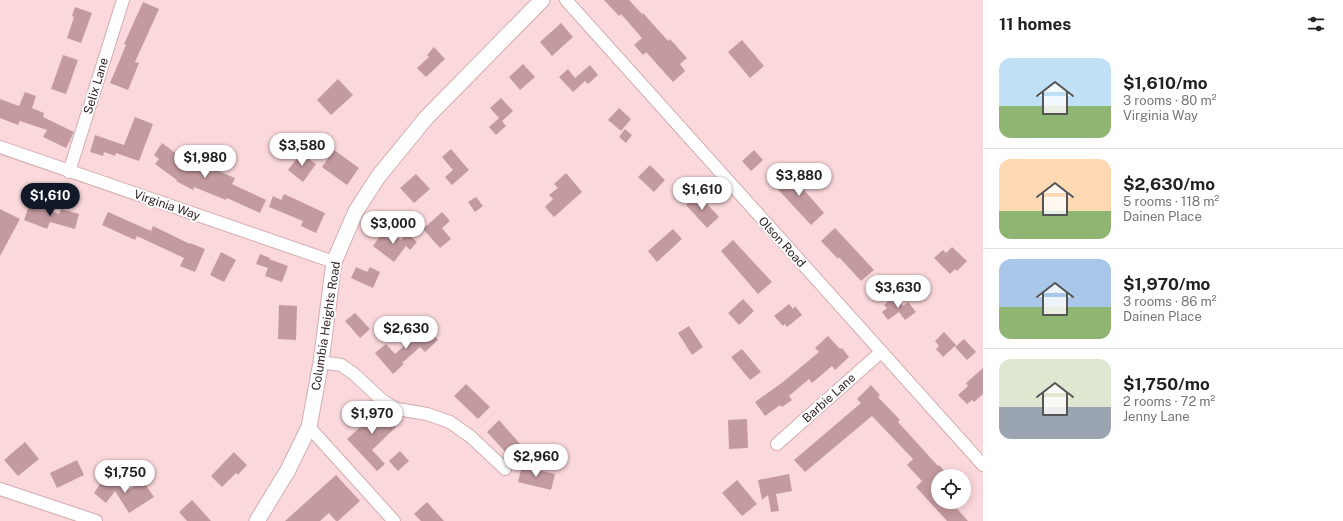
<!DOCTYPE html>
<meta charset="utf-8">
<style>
:root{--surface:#fff;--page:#f2f2f2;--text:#222;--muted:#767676;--line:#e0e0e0;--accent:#111827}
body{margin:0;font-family:"Public Sans",sans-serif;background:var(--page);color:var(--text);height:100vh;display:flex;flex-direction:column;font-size:15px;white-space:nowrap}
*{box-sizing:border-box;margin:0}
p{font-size:13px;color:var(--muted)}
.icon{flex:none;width:22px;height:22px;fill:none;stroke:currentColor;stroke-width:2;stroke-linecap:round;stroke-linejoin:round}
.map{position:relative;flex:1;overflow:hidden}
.sheet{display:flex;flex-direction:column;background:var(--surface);width:360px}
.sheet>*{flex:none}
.controls{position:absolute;left:931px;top:469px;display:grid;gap:8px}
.controls a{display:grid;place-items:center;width:40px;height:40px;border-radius:50%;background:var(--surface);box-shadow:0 2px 10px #0003;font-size:20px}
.price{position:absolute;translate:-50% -34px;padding:0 9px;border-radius:14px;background:#fff;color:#222;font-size:13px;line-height:26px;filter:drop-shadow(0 1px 2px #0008)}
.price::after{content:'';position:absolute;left:50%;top:24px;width:12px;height:9px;margin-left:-6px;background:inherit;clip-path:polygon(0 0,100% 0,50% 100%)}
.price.current{background:var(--accent);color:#fff}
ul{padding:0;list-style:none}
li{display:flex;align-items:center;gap:12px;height:100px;padding:0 16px}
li+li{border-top:1px solid var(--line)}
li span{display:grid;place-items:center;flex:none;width:112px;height:80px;border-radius:12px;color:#555}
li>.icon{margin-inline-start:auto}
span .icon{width:48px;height:48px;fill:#fffc;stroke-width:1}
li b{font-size:17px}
h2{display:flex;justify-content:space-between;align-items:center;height:48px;padding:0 16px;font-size:17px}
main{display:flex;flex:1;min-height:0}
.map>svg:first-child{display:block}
.building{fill:#c39aa0}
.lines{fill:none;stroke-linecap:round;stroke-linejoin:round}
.minor-casing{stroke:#d5abb1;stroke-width:14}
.tertiary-casing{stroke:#d5abb1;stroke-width:17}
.minor{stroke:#fff;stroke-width:12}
.tertiary{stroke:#fff;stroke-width:15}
.labels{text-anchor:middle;stroke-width:4;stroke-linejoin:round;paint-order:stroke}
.street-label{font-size:12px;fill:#2c1d1f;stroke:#fff}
</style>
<main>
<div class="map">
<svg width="983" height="521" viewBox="0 0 983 521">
<rect width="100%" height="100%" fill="#fbd8dc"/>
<!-- building -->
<path class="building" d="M 604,0 L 629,0 L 642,14 L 643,13 L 668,41 L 670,39 L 687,58 L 680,64 L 685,71 L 673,82 L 646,52 L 643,55 L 634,45 L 642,38 L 621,14 L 619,16 Z
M 143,2 L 159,9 L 135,62 L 139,63 L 128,90 L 110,83 L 126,45 L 124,44 Z
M 75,7 L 92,13 L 81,43 L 67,38 L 74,17 L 72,16 Z
M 561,23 L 573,37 L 552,56 L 540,42 Z
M 742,40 L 764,66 L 750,78 L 728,52 Z
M 434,47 L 445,59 L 426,77 L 417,68 L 429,57 L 427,55 Z
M 63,55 L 78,60 L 66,94 L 51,89 Z
M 523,64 L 535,77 L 520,90 L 509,77 Z
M 590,65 L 598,75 L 588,84 L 585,81 L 573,92 L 559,77 L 568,69 L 575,78 Z
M 338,79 L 353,95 L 331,115 L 317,100 Z
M 25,92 L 36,96 L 32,108 L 44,113 L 43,117 L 74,132 L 66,148 L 43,137 L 47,130 L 20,121 L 18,125 L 0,118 L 0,99 L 19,106 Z
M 501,98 L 513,111 L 502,121 L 506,126 L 496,135 L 489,127 L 499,118 L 490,108 Z
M 619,108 L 631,119 L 621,131 L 608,120 Z
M 135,117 L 153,124 L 139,161 L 116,153 L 115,156 L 104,152 L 103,156 L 90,152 L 95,135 L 124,145 Z
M 625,129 L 632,135 L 626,143 L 619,137 Z
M 162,143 L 182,158 L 185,153 L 192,157 L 189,163 L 208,174 L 211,168 L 235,178 L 232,184 L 266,200 L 260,213 L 227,198 L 226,200 L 194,187 L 193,190 L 176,181 L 177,180 L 155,164 L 159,159 L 154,155 Z
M 451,149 L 469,170 L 452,185 L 445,177 L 453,170 L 442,157 Z
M 334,150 L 359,168 L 347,185 L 322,167 Z
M 754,150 L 763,160 L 751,171 L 742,161 Z
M 301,153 L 316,164 L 303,182 L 288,170 Z
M 650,165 L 665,180 L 654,192 L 638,177 Z
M 788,170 L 794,177 L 796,175 L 807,187 L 804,190 L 824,213 L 811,225 L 773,184 Z
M 566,173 L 582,192 L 554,217 L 545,207 L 553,199 L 549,195 L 558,188 L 554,184 Z
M 416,174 L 430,189 L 414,203 L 400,188 Z
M 284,194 L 325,213 L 316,233 L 301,226 L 303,221 L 269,207 L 273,196 L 281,200 Z
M 698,194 L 719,217 L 707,228 L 686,205 Z
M 476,197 L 483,206 L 475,212 L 468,202 Z
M 31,200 L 41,204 L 40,207 L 59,214 L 61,209 L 79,214 L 75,229 L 50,222 L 47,229 L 24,220 Z
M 0,209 L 20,219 L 0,256 Z
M 108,212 L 151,231 L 153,226 L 190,244 L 190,243 L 205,249 L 195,272 L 180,266 L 184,258 L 137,236 L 135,240 L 102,225 Z
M 442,212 L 450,221 L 442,228 L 451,239 L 440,248 L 423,229 Z
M 835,228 L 874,270 L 861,281 L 839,257 L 838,259 L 821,241 Z
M 385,229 L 401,240 L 407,233 L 417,242 L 410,250 L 406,246 L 394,262 L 373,246 Z
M 673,229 L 682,239 L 657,262 L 648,251 Z
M 733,240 L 772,282 L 758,294 L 721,251 Z
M 952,247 L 967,261 L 957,271 L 955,269 L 950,274 L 934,258 L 943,250 L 946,253 Z
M 221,252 L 236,260 L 224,282 L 210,275 Z
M 260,254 L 270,258 L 269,259 L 288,266 L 282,282 L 265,276 L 268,268 L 256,264 Z
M 356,267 L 367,272 L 370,267 L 380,272 L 373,288 L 351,278 Z
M 895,296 L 903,306 L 908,302 L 916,312 L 905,320 L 899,312 L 888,320 L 882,312 L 887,308 L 884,305 Z
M 743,299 L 754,311 L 739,325 L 728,313 Z
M 789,304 L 793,309 L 795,306 L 802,315 L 787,327 L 785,324 L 783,326 L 774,316 Z
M 279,305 L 297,306 L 296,340 L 278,339 Z
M 355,313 L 370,329 L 360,338 L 345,321 Z
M 426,326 L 438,340 L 425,352 L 420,347 L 402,363 L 404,364 L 393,374 L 375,353 L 386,344 L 395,354 Z
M 689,326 L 703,347 L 692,355 L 678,333 Z
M 944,332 L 956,345 L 943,357 L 936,349 L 939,346 L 935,341 Z
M 828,336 L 840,349 L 842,348 L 849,357 L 835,370 L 832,366 L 812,383 L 809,379 L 789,396 L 792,400 L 782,407 L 780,405 L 765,416 L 755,402 L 783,382 L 819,352 L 815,348 Z
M 964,339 L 976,352 L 967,360 L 955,347 Z
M 742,349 L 761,372 L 750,380 L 731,357 Z
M 983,368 L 983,394 L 974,402 L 972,400 L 967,404 L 958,395 L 968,386 L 966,383 Z
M 466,384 L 490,407 L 478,419 L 454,396 Z
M 871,385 L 880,395 L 878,397 L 900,420 L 898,422 L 938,466 L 939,465 L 949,476 L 938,476 L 938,502 L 951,502 L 968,521 L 947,521 L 916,487 L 922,481 L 907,465 L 913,459 L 872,416 L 805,472 L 794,460 L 861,403 L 857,399 Z
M 370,400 L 396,427 L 372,450 L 385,464 L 377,471 L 347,439 L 365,423 L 364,421 L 371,414 L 364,406 Z
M 747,419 L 748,448 L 729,449 L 728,420 Z
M 499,420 L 521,445 L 509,456 L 487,432 Z
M 25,442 L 39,459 L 18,476 L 4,460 Z
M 400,451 L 409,461 L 398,471 L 389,461 Z
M 234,452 L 247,465 L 238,475 L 236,473 L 222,487 L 211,476 Z
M 77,460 L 84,475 L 57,488 L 50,473 Z
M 522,466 L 555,474 L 551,490 L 518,482 Z
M 789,474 L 792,491 L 776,494 L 779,511 L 771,512 L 768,495 L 762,500 L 758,480 Z
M 336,475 L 360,501 L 338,521 L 336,521 L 329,513 L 320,521 L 285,521 Z
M 106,476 L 126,491 L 143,481 L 154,497 L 129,513 L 115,491 L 106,503 L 94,493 Z
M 737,480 L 757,504 L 742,516 L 722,493 Z
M 192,500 L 211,521 L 187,521 L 179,512 Z
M 427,502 L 444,521 L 421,521 L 414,514 Z"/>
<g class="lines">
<defs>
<path id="minor" d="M 566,0 L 983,465
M 0,147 L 334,262
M 69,172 L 123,0
M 321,362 L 341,365 L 354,374 L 383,401 L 397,409 L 427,414 L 450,422 L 471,437 L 505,469
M 309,427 L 394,521
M 777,444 L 881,352
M 0,489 L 96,521"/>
<path id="tertiary" d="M 257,521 L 288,470 L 309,427 L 321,362 L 334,262 L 356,211 L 378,177 L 426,118 L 542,0"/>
</defs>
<!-- minor casing -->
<use href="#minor" class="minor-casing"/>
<!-- tertiary casing -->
<use href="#tertiary" class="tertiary-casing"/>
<!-- minor -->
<use href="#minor" class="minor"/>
<!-- tertiary -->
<use href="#tertiary" class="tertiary"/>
</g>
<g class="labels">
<!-- street labels -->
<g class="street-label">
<text transform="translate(96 86) rotate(-73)" y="4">Selix Lane</text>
<text transform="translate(167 205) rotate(19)" y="4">Virginia Way</text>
<text transform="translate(782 242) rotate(48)" y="4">Olson Road</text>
<text transform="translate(326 326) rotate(-81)" y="4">Columbia Heights Road</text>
<text transform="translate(829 398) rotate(-42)" y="4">Barbie Lane</text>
</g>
</g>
</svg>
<div class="controls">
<a><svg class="icon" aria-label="locate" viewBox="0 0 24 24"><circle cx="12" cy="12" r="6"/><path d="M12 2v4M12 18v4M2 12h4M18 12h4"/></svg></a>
</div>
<b class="price" style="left:302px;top:167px">$3,580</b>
<b class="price" style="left:205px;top:179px">$1,980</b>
<b class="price" style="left:799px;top:197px">$3,880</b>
<b class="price" style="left:702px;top:211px">$1,610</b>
<b class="price current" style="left:50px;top:217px">$1,610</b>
<b class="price" style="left:393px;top:245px">$3,000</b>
<b class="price" style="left:898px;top:309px">$3,630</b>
<b class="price" style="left:406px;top:350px">$2,630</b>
<b class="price" style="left:372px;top:435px">$1,970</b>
<b class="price" style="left:536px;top:478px">$2,960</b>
<b class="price" style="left:125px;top:494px">$1,750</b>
</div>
<section class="sheet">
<h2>11 homes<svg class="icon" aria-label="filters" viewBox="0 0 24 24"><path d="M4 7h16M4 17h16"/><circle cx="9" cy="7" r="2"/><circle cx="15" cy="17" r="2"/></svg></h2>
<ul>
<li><span style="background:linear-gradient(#bfe0f5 60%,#8fb573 0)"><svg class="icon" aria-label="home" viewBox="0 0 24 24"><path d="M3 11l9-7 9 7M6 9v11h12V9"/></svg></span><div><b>$1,610/mo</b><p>3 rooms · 80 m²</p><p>Virginia Way</p></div></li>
<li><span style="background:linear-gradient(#ffd9b3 65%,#8fb573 0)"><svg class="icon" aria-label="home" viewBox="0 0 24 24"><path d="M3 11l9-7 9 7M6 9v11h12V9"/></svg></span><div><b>$2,630/mo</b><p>5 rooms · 118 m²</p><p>Dainen Place</p></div></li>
<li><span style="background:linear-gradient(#a9c7e8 60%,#8fb573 0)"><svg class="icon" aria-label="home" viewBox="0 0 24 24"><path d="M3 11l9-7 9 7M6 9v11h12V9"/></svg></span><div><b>$1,970/mo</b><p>3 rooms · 86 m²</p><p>Dainen Place</p></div></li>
<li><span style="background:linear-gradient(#dfe7d0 60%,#9aa5b1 0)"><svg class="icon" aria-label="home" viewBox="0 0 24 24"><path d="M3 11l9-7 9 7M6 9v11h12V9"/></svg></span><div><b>$1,750/mo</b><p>2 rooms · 72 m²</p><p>Jenny Lane</p></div></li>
</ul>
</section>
</main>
